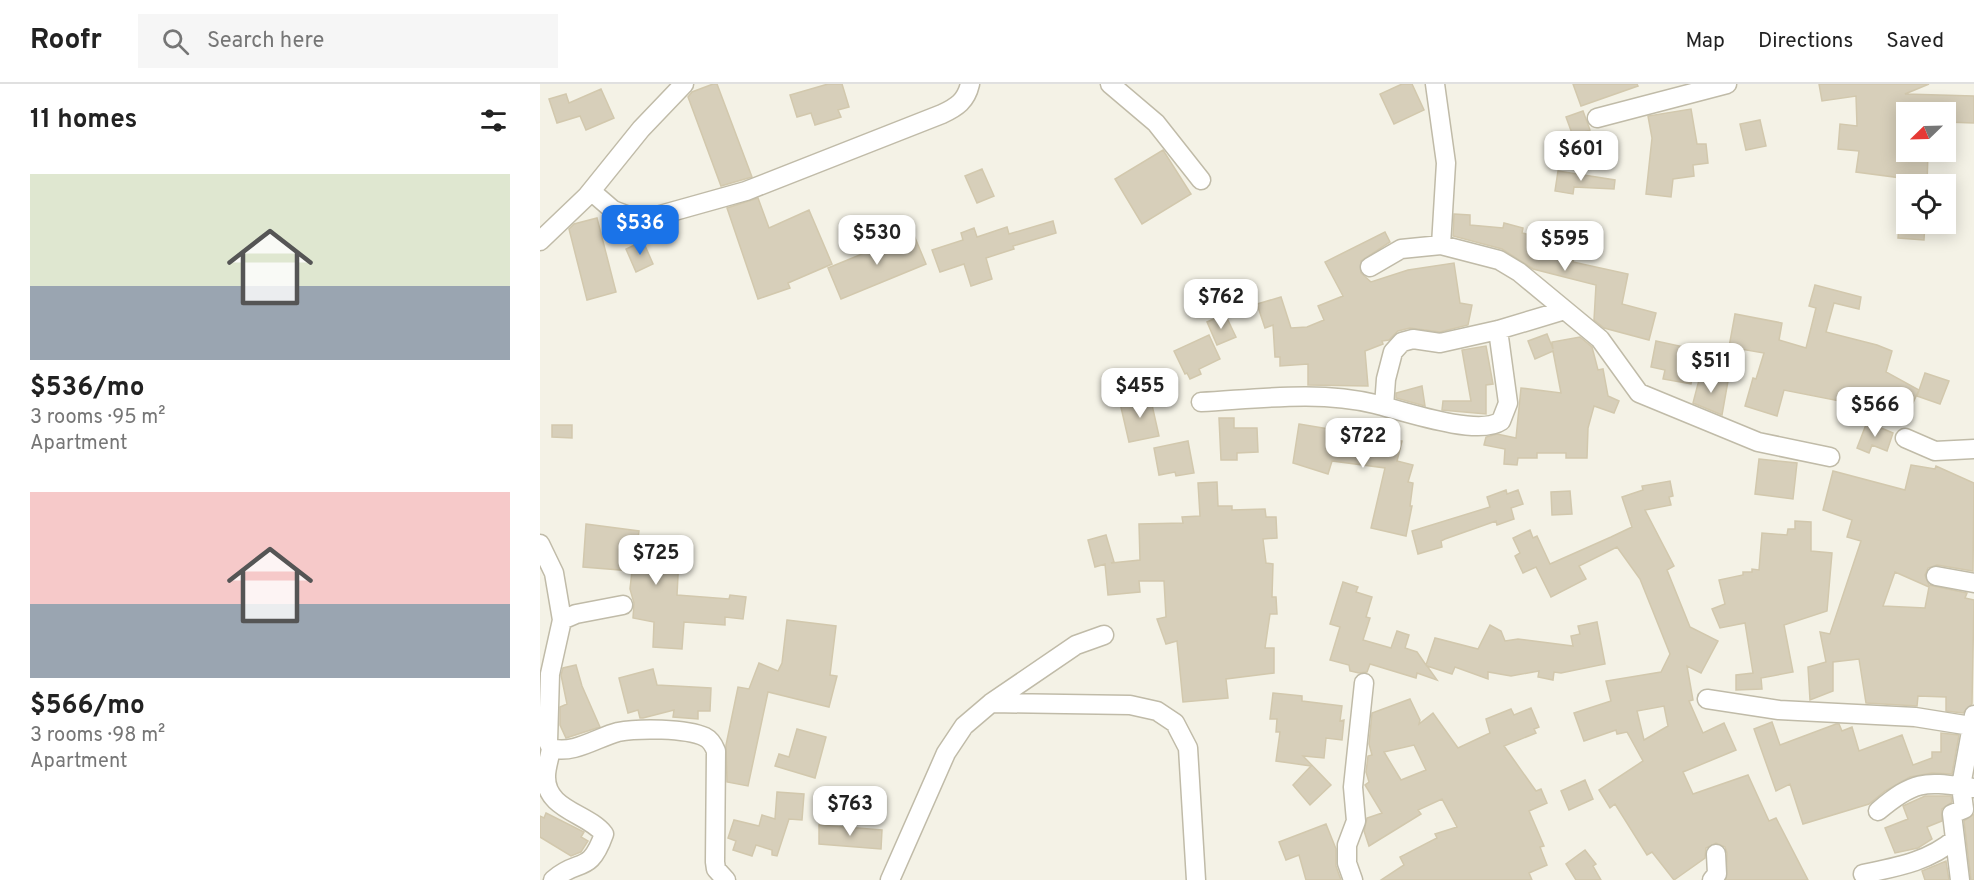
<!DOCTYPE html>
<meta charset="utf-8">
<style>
:root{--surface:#fff;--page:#f6f6f6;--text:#222;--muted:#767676;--line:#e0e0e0;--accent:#1a73e8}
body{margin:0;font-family:Overpass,sans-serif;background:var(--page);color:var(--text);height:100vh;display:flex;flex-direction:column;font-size:22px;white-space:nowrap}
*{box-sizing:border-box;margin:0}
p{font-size:20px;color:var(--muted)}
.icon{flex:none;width:33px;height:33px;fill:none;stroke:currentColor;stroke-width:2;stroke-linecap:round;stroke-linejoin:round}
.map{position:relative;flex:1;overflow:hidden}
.sheet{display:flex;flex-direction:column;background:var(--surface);width:540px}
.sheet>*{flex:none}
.needle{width:39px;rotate:247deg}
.tools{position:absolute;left:1356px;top:18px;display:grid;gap:12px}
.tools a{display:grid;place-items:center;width:60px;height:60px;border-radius:0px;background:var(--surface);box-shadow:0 3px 15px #0003;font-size:30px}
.price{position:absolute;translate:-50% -51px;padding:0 14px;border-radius:12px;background:#fff;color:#222;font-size:20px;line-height:39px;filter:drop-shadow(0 2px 3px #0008)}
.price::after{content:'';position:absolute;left:50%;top:36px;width:18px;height:14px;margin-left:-9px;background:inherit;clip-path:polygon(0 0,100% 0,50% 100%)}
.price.selected{background:var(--accent);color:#fff}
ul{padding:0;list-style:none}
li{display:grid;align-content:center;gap:12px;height:318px;padding:0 30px}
li span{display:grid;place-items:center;height:186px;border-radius:0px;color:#555}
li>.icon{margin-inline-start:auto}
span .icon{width:108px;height:108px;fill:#fffc;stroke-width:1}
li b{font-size:26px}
h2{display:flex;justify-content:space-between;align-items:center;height:72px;padding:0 30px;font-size:26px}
header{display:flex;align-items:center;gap:36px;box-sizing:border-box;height:84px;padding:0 30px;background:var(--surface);border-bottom:2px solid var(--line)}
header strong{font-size:28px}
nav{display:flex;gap:33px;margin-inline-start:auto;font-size:21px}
.search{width:420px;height:54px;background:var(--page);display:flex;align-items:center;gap:15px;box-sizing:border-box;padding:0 21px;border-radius:0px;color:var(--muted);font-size:22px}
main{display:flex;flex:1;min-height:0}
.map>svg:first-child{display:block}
.building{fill:#d7cfba;stroke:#d2c8ad;stroke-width:1.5;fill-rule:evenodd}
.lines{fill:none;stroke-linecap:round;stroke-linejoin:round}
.street-casing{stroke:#c0bba8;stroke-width:21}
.street{stroke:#fff;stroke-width:18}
</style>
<header>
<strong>Roofr</strong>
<div class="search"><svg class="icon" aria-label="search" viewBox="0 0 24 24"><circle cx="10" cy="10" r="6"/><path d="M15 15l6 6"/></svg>Search here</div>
<nav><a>Map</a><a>Directions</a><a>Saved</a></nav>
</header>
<main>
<section class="sheet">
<h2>11 homes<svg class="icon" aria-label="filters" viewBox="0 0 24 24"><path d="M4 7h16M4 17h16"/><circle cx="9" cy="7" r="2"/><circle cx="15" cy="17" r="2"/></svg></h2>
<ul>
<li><span style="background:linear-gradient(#dfe7d0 60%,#9aa5b1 0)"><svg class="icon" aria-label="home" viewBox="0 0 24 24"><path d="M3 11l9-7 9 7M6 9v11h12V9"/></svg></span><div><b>$536/mo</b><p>3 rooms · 95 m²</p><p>Apartment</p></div></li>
<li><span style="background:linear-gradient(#f6c9c9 60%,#9aa5b1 0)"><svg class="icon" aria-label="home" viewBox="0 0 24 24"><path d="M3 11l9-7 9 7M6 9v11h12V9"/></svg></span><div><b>$566/mo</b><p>3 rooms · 98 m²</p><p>Apartment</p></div></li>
</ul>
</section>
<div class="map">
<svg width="1434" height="796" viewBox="0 0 1434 796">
<rect width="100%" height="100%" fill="#f4f2e6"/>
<!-- building -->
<path class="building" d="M 173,0 L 177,0 L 212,93 L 181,102 L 148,13 L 152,8 Z
M 288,0 L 302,0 L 309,23 L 298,26 L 301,33 L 275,41 L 271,29 L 257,33 L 250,11 Z
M 862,0 L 872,0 L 884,26 L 854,40 L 840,10 Z
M 1033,0 L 1097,0 L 1098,2 L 1041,22 Z
M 1279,0 L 1389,0 L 1365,10 L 1434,12 L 1434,39 L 1406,38 L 1406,28 L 1366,28 L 1366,68 L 1388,68 L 1387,100 L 1360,100 L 1361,94 L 1316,88 L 1319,67 L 1298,65 L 1300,40 L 1317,42 L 1316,12 L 1282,17 Z
M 61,5 L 74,34 L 46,46 L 40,32 L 17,39 L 9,15 L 26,10 L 29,19 Z
M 1151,25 L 1157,60 L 1166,60 L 1168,79 L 1153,81 L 1154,92 L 1133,95 L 1131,113 L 1106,110 L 1112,54 L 1108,32 Z
M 1043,27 L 1050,46 L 1033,52 L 1026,33 Z
M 1220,36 L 1226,62 L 1206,66 L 1200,40 Z
M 623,66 L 651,110 L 602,140 L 575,95 Z
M 442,85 L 454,112 L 437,119 L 425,92 Z
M 1018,87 L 1075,96 L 1074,105 L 1034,103 L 1033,110 L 1015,107 Z
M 218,114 L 229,144 L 269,126 L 292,180 L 248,199 L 250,204 L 218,215 L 187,124 Z
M 914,130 L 930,131 L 930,141 L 963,144 L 964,139 L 983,144 L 982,149 L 1037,161 L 1033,178 L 1088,190 L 1082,220 L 1116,229 L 1109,256 L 1064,244 L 1054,236 L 1056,201 L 993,185 L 962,165 L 913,152 Z
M 57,134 L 76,208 L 47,216 L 29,145 L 34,140 Z
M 513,137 L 516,149 L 473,162 L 474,165 L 446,174 L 452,195 L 431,202 L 424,180 L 400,188 L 392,166 L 423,156 L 421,149 L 434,144 L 437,153 L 467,143 L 469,150 Z
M 1359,140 L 1385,140 L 1384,156 L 1358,154 Z
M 845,148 L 850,158 L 821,177 L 821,189 L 831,198 L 868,186 L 914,179 L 920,219 L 932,221 L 928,241 L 900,248 L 870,244 L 858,247 L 849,256 L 842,257 L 843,260 L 825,267 L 828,302 L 768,301 L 768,280 L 740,282 L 740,273 L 735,273 L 733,241 L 725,244 L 717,220 L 741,213 L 751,244 L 767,243 L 784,236 L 778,222 L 803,212 L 785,178 Z
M 373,149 L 386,180 L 301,215 L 288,184 Z
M 103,157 L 113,180 L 96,188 L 86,165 Z
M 1275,201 L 1321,213 L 1319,225 L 1294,219 L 1286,248 L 1337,261 L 1352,267 L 1346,288 L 1379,306 L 1370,325 L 1333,305 L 1323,338 L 1301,331 L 1305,318 L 1244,306 L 1237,332 L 1205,322 L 1213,294 L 1216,295 L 1224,269 L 1189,263 L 1195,230 L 1242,239 L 1239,256 L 1266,264 L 1276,224 L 1269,222 Z
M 685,230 L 696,253 L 677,261 L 667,238 Z
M 1007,250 L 1013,265 L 1012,258 L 1040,253 L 1052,263 L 1058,286 L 1063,285 L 1068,312 L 1079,317 L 1074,329 L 1054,322 L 1048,344 L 1047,374 L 1026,374 L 1026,369 L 997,369 L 997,374 L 978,374 L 977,381 L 964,380 L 965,365 L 944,361 L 946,353 L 957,350 L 976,354 L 981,304 L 1021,309 L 1013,267 L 995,275 L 988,257 Z
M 669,251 L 680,275 L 659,285 L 661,290 L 650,295 L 647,289 L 645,290 L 634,267 Z
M 1116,257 L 1158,266 L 1151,300 L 1123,295 L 1125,286 L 1111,283 Z
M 946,262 L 953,300 L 946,301 L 946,330 L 902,326 L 903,317 L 931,317 L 922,266 Z
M 1385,289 L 1409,297 L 1400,320 L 1377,312 Z
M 1160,292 L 1188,297 L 1182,331 L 1153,319 Z
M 882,302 L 885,322 L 856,314 L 856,309 Z
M 610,312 L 619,352 L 589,358 L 580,319 Z
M 679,334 L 694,334 L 694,344 L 717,344 L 718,368 L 697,369 L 697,376 L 681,376 Z
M 1327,338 L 1353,349 L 1347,367 L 1332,361 L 1329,369 L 1317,364 Z
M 759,340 L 862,357 L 857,377 L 873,381 L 868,398 L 873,399 L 870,422 L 872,422 L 866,452 L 831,444 L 845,384 L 792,377 L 788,390 L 753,379 Z
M 12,341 L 32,341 L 32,354 L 12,353 Z
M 648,357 L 654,389 L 636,392 L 635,388 L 619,391 L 614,364 Z
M 1219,375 L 1257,379 L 1253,415 L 1215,410 Z
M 1371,381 L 1395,385 L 1396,382 L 1434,399 L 1433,487 L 1397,481 L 1388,484 L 1385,491 L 1389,501 L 1427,509 L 1425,514 L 1434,516 L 1432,620 L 1423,629 L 1406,627 L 1406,613 L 1378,612 L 1377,622 L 1326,619 L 1319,575 L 1293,578 L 1293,607 L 1270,616 L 1268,583 L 1286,578 L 1280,548 L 1290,550 L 1321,457 L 1307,453 L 1312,436 L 1283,426 L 1293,387 L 1365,406 ZM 1355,488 L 1389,503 L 1385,524 L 1343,522 Z
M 1130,397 L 1133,412 L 1129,413 L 1131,421 L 1105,426 L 1134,482 L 1127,486 L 1150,543 L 1178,557 L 1161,589 L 1147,582 L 1153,616 L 1149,617 L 1163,649 L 1184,639 L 1196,666 L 1143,688 L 1153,710 L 1208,691 L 1229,737 L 1236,734 L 1268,796 L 1186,796 L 1187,769 L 1185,763 L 1176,759 L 1166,764 L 1165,774 L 1134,796 L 1112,768 L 1107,771 L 1075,720 L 1070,724 L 1059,706 L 1103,677 L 1087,648 L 1077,650 L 1076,646 L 1044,657 L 1034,629 L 1071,617 L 1066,597 L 1121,588 L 1130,570 L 1100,495 L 1077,463 L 1039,482 L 1046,495 L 1011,513 L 996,483 L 983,489 L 975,472 L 980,469 L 973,454 L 990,446 L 993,454 L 997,452 L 1010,480 L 1071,453 L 1092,443 L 1082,413 L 1103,406 L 1102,402 ZM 1124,622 L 1128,642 L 1104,656 L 1097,627 Z
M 677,398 L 678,422 L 692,422 L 692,426 L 725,425 L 726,433 L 736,433 L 737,454 L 723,455 L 726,479 L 733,480 L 732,513 L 736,513 L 737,530 L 730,530 L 725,564 L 734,564 L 734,589 L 686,595 L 688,614 L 643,618 L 637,557 L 626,560 L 617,535 L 626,533 L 624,497 L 599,497 L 600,508 L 568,511 L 565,480 L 555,483 L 548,456 L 566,451 L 574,478 L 571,479 L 600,476 L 599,440 L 643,439 L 642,433 L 660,432 L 658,399 Z
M 966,406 L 967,410 L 978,406 L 983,420 L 971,424 L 974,435 L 957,441 L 956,437 L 905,455 L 901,457 L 902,463 L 878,470 L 872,447 L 950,423 L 947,413 Z
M 1030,407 L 1032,430 L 1012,431 L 1011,408 Z
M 1255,437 L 1271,438 L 1271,467 L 1292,469 L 1287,527 L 1244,541 L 1253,588 L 1221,594 L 1222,605 L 1196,606 L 1196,591 L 1213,589 L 1205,539 L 1180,544 L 1172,525 L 1185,520 L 1179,496 L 1203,491 L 1203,488 L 1212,488 L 1212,485 L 1219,486 L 1222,449 L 1247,451 L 1248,445 L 1255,445 Z
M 46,440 L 99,447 L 98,454 L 104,455 L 101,476 L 126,479 L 127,471 L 139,473 L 137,511 L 189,515 L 190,511 L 206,513 L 203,535 L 185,533 L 185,541 L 144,538 L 142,565 L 113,563 L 114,538 L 93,534 L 94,519 L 90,505 L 92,487 L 43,483 Z
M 803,498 L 818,503 L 816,508 L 832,513 L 826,533 L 830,534 L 823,556 L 851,564 L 857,547 L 869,551 L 865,564 L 877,568 L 886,581 L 895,554 L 938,565 L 950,541 L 961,547 L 965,557 L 978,555 L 1033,562 L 1031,552 L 1040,550 L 1038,542 L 1057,538 L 1065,580 L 1021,589 L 1014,588 L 1013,596 L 998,593 L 999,587 L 971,592 L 948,588 L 948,595 L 915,583 L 912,590 L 887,582 L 897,596 L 877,589 L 876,594 L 830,580 L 827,588 L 819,589 L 810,587 L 809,581 L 790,576 L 800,543 L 790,540 Z
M 247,536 L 296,542 L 290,591 L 297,592 L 289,623 L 228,608 L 208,702 L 187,698 L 186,661 L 198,603 L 209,605 L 219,579 L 238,587 L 242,579 Z
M 36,581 L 42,602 L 60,643 L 26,654 L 20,641 L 20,623 L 27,620 L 21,591 L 23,584 Z
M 113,585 L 117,601 L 171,604 L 170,627 L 158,627 L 158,635 L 133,633 L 134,626 L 103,634 L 100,634 L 98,626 L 88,629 L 79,594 Z
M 733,609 L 762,612 L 762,617 L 802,622 L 800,637 L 804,636 L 802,656 L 786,654 L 784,674 L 763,672 L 791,701 L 770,721 L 753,701 L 771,682 L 736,677 L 740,648 L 736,648 L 737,635 L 730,635 Z
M 870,615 L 880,636 L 879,640 L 893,629 L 918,664 L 950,649 L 946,635 L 971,625 L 974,631 L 991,624 L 999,643 L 994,645 L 996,649 L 964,662 L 996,707 L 1001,705 L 1007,719 L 989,727 L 1004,762 L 1000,763 L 1007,781 L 989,789 L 992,796 L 841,796 L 864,781 L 860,773 L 897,754 L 895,750 L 917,743 L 902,715 L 878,726 L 881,730 L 829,762 L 824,747 L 827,734 L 842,729 L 825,701 L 829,698 L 826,688 L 828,672 L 832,671 L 829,660 L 832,629 ZM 874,661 L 886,686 L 861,696 L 844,668 Z
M 1232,638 L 1240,661 L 1296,640 L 1299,640 L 1302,647 L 1312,643 L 1319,667 L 1362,651 L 1373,681 L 1392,674 L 1392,668 L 1401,668 L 1401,649 L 1419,651 L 1412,690 L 1392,689 L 1370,693 L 1345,707 L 1329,720 L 1263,740 L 1250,700 L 1236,707 L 1214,645 Z
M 257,645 L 286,653 L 275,694 L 235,682 L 239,670 L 249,673 Z
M 1045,696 L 1053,715 L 1029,726 L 1021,707 Z
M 237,708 L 264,710 L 262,736 L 249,735 L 237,772 L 232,771 L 232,766 L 216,761 L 212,772 L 193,766 L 196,757 L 188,754 L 194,736 L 219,742 L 222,731 L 235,735 Z
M 1385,712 L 1411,712 L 1412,718 L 1402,725 L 1402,737 L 1387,743 L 1392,755 L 1378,764 L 1355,769 L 1345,744 L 1368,735 L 1363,722 Z
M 6,729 L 44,748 L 41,753 L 48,757 L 41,768 L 31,772 L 0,753 L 0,732 L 4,734 Z
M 1434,730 L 1434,796 L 1431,796 L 1424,737 Z
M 786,740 L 796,765 L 796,782 L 801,796 L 766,796 L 759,771 L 746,776 L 739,758 Z
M 279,741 L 342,746 L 341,765 L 279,760 Z
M 1045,766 L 1056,780 L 1053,782 L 1061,796 L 1036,796 L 1026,780 Z
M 1406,777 L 1409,796 L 1385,796 L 1382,787 Z"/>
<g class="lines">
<defs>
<path id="street" d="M 570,0 L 616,39 L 661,96
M 895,0 L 906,79 L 901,161 L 959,176 L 979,188 L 1060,255 L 1099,309 L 1218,358 L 1290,373
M 1057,34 L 1187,0
M 51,107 L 73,126 L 94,134 L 113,133 L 206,107 L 402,30 C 417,23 426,17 430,0
M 0,157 L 47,112 L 101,45 L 144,0
M 830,183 L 861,165 L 901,161
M 661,318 C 717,315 780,306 835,320 C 863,327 938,353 961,337 L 968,319 L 958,246
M 844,322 L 846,295 L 853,268 L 862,258 L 873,255 L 900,259 L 958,246 L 1025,226
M 1365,354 L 1395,367 L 1434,365
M 0,460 L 14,489 L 22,536
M 1396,492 L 1434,499
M 83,521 L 36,530 L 22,536 L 10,590 L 8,658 L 11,664 C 33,671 58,653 78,648 C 98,644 146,644 165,653 C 171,656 174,662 176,667 L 175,778 L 176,785 L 186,796
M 1167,615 L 1239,626 L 1375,633 L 1431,642
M 451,619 L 590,621 L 617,627 L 635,639 L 648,664 L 656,796
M 11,664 C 10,673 6,683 6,692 C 5,726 48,729 64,750 C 49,792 39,773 13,796
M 1338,727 C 1377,694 1386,698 1434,704
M 1323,790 C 1356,783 1388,778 1415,755
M 350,796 L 406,669 L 424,642 L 451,619 L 536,561 L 564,551
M 813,796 L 807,779 L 807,761 L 816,737 L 813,703 L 824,599
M 1172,796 L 1177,790 L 1176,770
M 1420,796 L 1412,730 L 1424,725 L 1421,702 L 1434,631"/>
</defs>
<!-- street casing -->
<use href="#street" class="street-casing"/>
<!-- street -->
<use href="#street" class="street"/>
</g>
</svg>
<div class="tools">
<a><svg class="needle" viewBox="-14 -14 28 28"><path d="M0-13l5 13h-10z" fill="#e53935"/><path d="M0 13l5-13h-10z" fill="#767676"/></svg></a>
<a><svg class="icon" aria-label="locate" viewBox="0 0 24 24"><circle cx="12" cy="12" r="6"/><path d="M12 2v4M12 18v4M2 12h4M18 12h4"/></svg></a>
</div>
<b class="price" style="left:1041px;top:98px">$601</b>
<b class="price selected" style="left:100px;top:172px">$536</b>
<b class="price" style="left:337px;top:182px">$530</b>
<b class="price" style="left:1025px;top:188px">$595</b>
<b class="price" style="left:681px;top:246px">$762</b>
<b class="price" style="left:1171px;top:310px">$511</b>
<b class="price" style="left:600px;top:335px">$455</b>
<b class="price" style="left:1335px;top:354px">$566</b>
<b class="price" style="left:823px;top:385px">$722</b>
<b class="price" style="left:116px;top:502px">$725</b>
<b class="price" style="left:310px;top:753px">$763</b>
</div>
</main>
